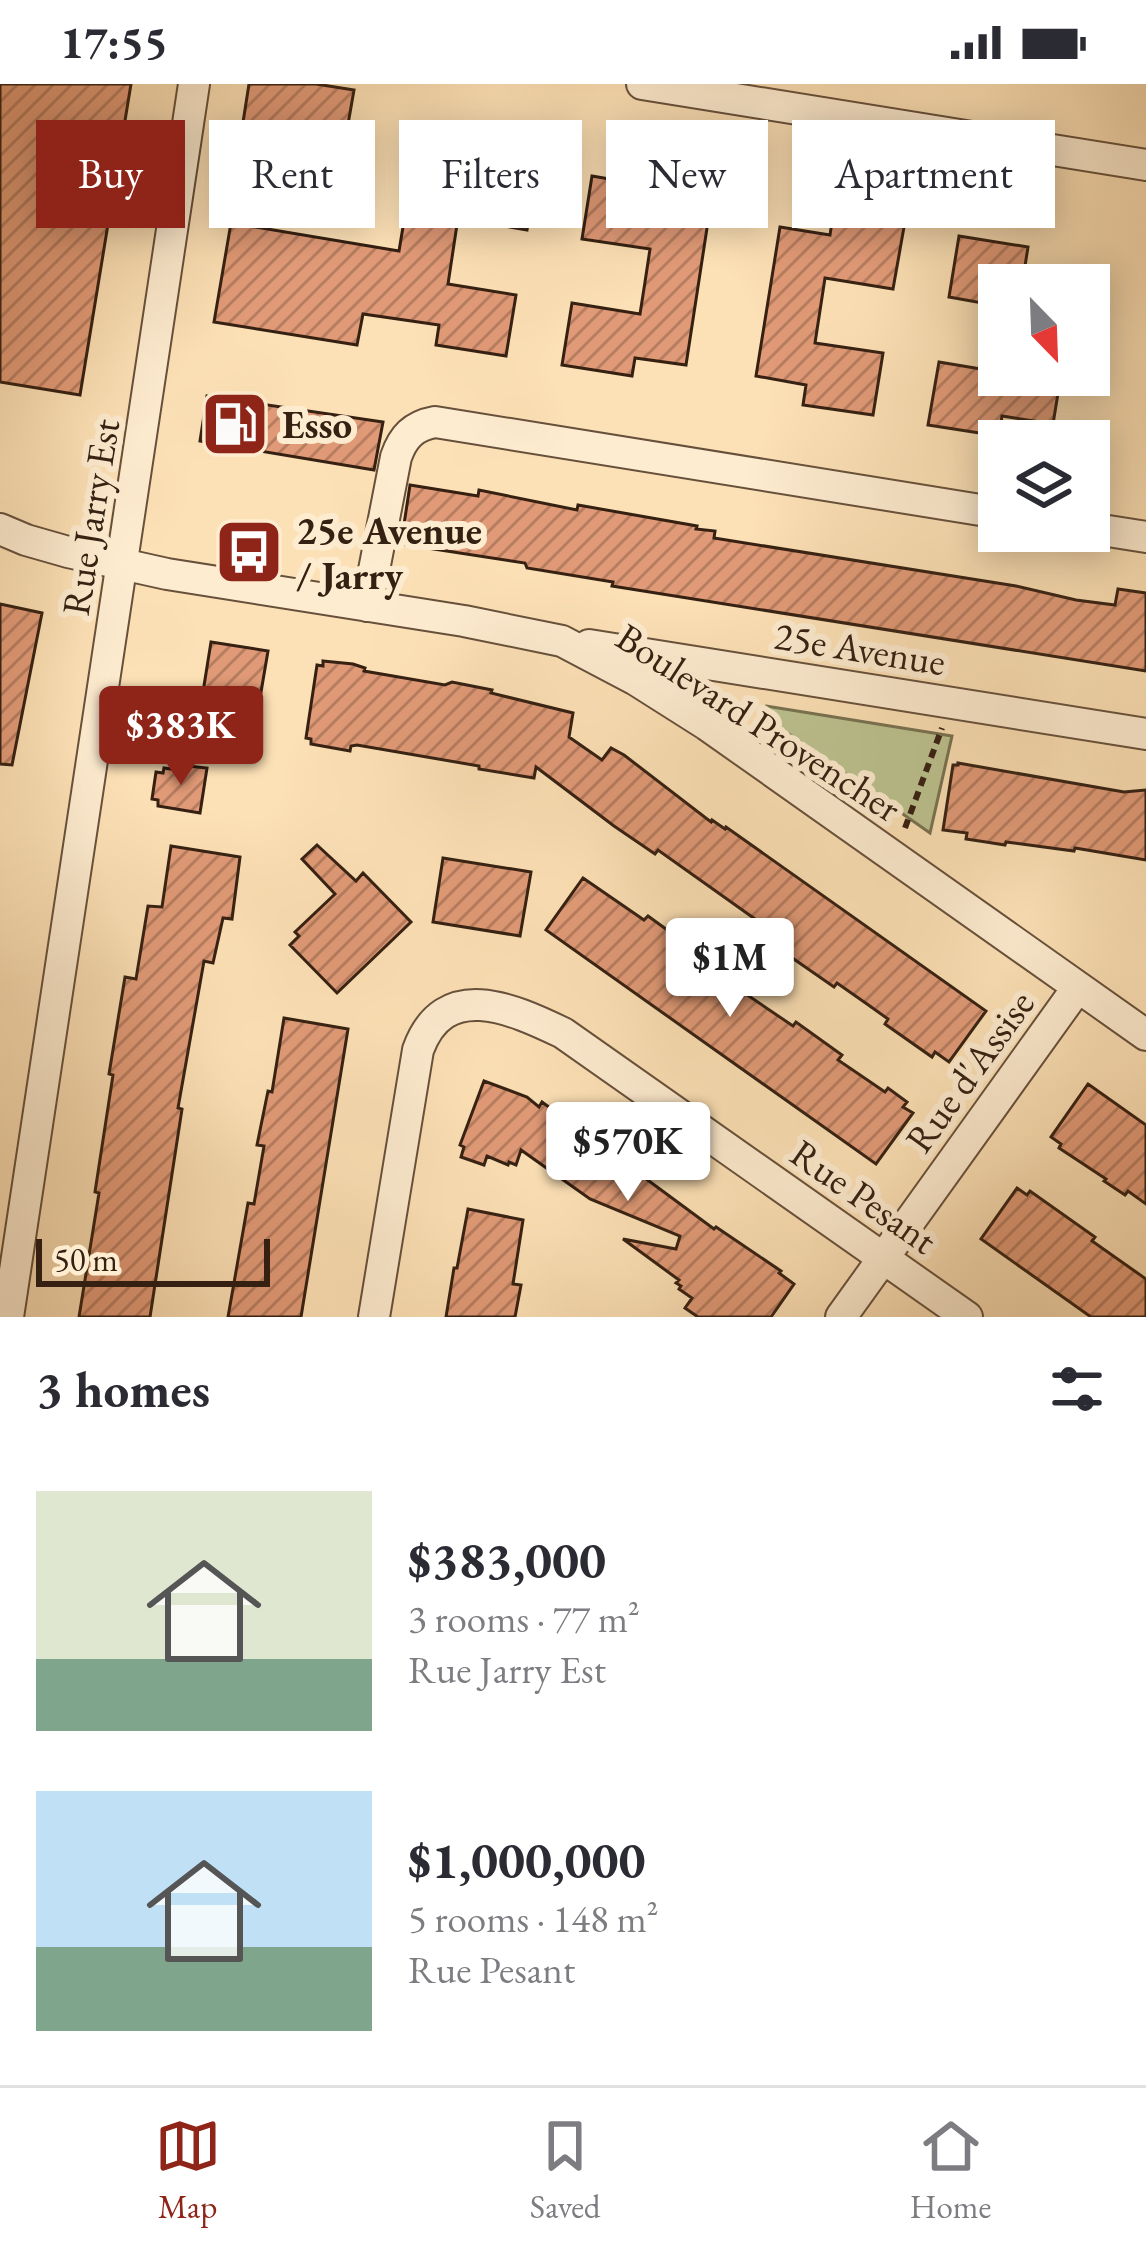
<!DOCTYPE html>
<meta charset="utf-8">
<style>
:root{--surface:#fff;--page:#f2f2f3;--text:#2b2b33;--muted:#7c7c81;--line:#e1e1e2;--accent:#8f2418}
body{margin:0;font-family:"EB Garamond",serif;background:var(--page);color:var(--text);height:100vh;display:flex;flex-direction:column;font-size:45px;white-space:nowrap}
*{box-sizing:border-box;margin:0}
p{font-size:39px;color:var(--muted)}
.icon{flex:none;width:66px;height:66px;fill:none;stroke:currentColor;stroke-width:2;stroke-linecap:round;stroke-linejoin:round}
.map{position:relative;height:1233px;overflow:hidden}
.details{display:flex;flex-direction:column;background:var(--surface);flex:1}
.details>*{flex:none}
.banner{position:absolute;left:36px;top:36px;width:1074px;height:108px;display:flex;gap:24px}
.needle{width:78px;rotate:157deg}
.controls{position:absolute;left:978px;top:180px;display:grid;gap:24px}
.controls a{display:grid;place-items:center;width:132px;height:132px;border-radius:0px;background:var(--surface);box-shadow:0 6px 30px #0003;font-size:60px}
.scale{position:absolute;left:36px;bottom:30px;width:234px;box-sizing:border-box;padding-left:12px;border:6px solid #352012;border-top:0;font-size:33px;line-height:42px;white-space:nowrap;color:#352012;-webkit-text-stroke:9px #feecd0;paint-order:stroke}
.price{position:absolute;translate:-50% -102px;padding:0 27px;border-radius:12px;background:#fff;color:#222;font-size:39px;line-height:78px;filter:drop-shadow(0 3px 6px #0008)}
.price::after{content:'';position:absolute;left:50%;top:72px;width:36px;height:27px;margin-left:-18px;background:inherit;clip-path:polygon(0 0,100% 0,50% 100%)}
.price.selected{background:var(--accent);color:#fff}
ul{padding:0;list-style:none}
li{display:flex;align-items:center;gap:36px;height:300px;padding:0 36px}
li span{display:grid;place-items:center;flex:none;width:336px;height:240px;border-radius:0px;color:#555}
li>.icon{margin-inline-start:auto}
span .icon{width:144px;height:144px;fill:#fffc;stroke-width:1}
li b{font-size:51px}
h2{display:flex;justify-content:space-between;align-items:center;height:144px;padding:0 36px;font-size:51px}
.tag{padding:0 42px;border-radius:0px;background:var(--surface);box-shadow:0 6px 30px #0003;font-size:42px;line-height:108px}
.tag.selected{background:var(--accent);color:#fff}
.status{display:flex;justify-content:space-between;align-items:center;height:84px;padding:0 60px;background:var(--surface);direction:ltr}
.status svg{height:33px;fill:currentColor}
.menu{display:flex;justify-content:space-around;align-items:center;height:168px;border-top:3px solid var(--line);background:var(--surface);font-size:33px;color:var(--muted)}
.menu a{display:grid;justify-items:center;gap:6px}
.menu .selected{color:var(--accent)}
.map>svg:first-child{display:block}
.green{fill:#bcc390;stroke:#787251;stroke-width:3}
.building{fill:url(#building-hatch);stroke:#352012;stroke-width:3}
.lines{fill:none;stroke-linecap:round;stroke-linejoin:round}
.minor-casing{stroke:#67503b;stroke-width:34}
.path{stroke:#352012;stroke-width:6;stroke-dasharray:9 6;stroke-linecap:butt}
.minor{stroke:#feecd0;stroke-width:30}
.labels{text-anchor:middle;stroke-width:12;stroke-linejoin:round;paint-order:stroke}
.poi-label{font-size:39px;font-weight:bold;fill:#352012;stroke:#feecd0;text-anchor:start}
.street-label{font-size:39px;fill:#352012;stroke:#feecd0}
</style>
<div class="status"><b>17:55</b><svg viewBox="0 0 49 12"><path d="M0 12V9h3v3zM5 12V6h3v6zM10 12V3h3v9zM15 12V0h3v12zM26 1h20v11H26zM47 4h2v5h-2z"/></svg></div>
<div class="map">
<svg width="1146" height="1233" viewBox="0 0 1146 1233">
<defs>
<pattern id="building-hatch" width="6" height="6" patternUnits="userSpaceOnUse" patternTransform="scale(3)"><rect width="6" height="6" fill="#e19a77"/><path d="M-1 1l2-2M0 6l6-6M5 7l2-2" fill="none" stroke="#b77d60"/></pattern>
</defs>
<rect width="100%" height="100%" fill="#fde1b6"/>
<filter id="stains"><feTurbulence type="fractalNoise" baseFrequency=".00167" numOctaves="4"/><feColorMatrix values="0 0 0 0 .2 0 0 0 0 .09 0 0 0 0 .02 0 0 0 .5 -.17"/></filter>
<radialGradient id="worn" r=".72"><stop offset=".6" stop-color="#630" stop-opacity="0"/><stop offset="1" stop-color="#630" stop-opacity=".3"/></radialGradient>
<!-- green -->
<path class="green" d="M 766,622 L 952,652 L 930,749 L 763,632 L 762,625 Z"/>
<!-- building -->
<path class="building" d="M 0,0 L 131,0 L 80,311 L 0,298 Z
M 249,0 L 316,0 L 354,6 L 343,69 L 339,68 L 337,74 L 246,59 L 247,52 L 241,51 Z
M 466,72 L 537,83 L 527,146 L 458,134 L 448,200 L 516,211 L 506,272 L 436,261 L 439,241 L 363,230 L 357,261 L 214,238 L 231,139 L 399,167 L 413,83 L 463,91 Z
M 592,92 L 662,104 L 659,124 L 709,131 L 686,281 L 635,274 L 632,292 L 562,281 L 572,219 L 640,230 L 645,198 L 650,165 L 582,155 Z
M 833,131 L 904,143 L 893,205 L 825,194 L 815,259 L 883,269 L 873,331 L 803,321 L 806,301 L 756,292 L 780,143 L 830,151 Z
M 959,152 L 1028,163 L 1022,201 L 999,201 L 999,222 L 949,213 Z
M 939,278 L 999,288 L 999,291 L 1061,291 L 1053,340 L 1002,332 L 999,352 L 928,341 Z
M 207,312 L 383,338 L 374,386 L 200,357 Z
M 410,401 L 478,412 L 479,406 L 577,426 L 578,421 L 697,442 L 696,445 L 715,447 L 714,454 L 1016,502 L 1076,516 L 1115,521 L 1118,505 L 1146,509 L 1146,587 L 612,502 L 613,498 L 527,484 L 525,479 L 401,460 Z
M 0,520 L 42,529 L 12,681 L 0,680 Z
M 211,558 L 268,567 L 251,667 L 195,658 Z
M 323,577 L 353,580 L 365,584 L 364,587 L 445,601 L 452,598 L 492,606 L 491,609 L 573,629 L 569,653 L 602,676 L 611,664 L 624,671 L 711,738 L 712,736 L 725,745 L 726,743 L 986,927 L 949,978 L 935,968 L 932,973 L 885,940 L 888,935 L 867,920 L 837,899 L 834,903 L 788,871 L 791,866 L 777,855 L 779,852 L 658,766 L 655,770 L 614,742 L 536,683 L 534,694 L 479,685 L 479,682 L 357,661 L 351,662 L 350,667 L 311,660 L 311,655 L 306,654 L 317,581 L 323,582 Z
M 958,679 L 1124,708 L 1146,706 L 1146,776 L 1075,764 L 1074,767 L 1006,758 L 1005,761 L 986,758 L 966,755 L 967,749 L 943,746 L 953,681 L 958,681 Z
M 179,681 L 207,684 L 200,729 L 158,722 L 158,716 L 152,715 L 156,688 L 163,689 L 164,684 L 178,686 Z
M 317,761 L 356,797 L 363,789 L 411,838 L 337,909 L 290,861 L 299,852 L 295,848 L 335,810 L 302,775 Z
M 171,762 L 240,773 L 232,835 L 223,834 L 213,879 L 204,877 L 178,1024 L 182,1025 L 150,1233 L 79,1233 L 99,1109 L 95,1108 L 113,991 L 109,990 L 125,893 L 136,895 L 148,822 L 162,823 Z
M 443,774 L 531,788 L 520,852 L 433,838 Z
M 583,794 L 644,836 L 648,832 L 743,901 L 740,906 L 793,942 L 796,938 L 842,971 L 838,976 L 885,1008 L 888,1004 L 907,1018 L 903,1023 L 913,1029 L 876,1080 L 546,846 Z
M 284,934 L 348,945 L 301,1233 L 228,1233 L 248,1119 L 254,1120 L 264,1062 L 257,1061 L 268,1007 L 272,1008 Z
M 484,997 L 527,1013 L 539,1023 L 542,1018 L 714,1145 L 716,1143 L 781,1187 L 779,1189 L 794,1200 L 771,1233 L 698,1233 L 685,1224 L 692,1214 L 679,1205 L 681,1202 L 676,1199 L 679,1196 L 623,1155 L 676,1165 L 680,1152 L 590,1115 L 521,1066 L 516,1081 L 509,1078 L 508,1081 L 487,1072 L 484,1081 L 461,1073 L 464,1063 L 460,1061 Z
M 1088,1000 L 1146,1041 L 1146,1120 L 1128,1107 L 1125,1111 L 1104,1097 L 1106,1095 L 1059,1064 L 1061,1060 L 1051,1053 Z
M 1017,1104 L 1027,1111 L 1030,1107 L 1095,1153 L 1092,1157 L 1146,1195 L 1146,1233 L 1091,1233 L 981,1155 Z
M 468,1125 L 523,1136 L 513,1200 L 521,1201 L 515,1233 L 446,1233 L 454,1184 L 457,1184 Z"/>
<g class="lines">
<defs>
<path id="minor" d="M 642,0 L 1146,81
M 1089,444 L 1146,453
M 0,445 L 26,456 L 68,468 L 167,490 L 464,537 L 562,557 L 636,596 L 707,641 L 1146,951
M 367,522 L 396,373 C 403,353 413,342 435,338 L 999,429
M 589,561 L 1146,650
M 8,1233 L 194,0
M 374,1233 L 418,966 C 444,894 511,924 563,949 L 967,1233
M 841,1233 L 1078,903"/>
</defs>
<!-- minor casing -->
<use href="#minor" class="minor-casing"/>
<!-- path -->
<path class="path" d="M 905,744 L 942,644"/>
<!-- minor -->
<use href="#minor" class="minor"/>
</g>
<!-- icons -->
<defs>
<symbol id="fuel-square" viewBox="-11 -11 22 22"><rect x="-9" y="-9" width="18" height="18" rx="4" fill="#8f2418" stroke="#feecd0"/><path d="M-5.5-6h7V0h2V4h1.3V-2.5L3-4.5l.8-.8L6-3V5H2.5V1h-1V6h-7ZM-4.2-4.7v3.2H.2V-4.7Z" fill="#fff"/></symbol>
<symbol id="bus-square" viewBox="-11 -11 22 22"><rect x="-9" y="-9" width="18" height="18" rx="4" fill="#8f2418" stroke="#feecd0"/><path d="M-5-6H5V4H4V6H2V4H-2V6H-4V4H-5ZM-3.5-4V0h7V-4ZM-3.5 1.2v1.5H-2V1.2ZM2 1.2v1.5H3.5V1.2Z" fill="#fff"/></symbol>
</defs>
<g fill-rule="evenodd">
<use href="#fuel-square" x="197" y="302" width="76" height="76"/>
<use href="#bus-square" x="211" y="430" width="76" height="76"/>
</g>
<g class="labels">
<!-- poi labels -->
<g class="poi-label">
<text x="282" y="354">Esso</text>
<text x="296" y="460">25e Avenue<tspan x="296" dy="45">/ Jarry</tspan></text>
</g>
<!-- street labels -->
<g class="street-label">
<text transform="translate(90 433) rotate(-81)" y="14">Rue Jarry Est</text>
<text transform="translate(860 564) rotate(9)" y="14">25e Avenue</text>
<text transform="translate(759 638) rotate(33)" y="14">Boulevard Provencher</text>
<text transform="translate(969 987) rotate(-54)" y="14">Rue d'Assise</text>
<text transform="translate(864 1112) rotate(35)" y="14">Rue Pesant</text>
</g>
</g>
<rect width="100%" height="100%" filter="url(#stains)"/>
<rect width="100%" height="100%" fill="url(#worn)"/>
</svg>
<div class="controls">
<a><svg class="needle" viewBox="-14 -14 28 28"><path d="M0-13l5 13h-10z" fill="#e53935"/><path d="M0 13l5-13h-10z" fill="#7c7c81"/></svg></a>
<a><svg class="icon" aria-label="layers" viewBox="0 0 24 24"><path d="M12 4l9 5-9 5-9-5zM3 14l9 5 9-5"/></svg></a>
</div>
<div class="scale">50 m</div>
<b class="price selected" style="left:181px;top:704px">$383K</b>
<b class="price" style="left:730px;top:936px">$1M</b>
<b class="price" style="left:628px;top:1120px">$570K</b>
<div class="banner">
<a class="tag selected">Buy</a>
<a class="tag">Rent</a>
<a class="tag">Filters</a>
<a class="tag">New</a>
<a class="tag">Apartment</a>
</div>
</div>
<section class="details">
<h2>3 homes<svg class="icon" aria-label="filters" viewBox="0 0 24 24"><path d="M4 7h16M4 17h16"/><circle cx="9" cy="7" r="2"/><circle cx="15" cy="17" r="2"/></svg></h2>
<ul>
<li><span style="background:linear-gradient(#dfe7d0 70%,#7fa58c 0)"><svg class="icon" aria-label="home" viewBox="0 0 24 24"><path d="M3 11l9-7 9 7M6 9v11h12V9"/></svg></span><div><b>$383,000</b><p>3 rooms · 77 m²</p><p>Rue Jarry Est</p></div></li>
<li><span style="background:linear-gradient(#bfe0f5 65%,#7fa58c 0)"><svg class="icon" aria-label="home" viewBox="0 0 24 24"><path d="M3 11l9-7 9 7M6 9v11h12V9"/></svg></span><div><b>$1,000,000</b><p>5 rooms · 148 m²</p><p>Rue Pesant</p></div></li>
</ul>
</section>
<nav class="menu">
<a class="selected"><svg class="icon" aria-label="map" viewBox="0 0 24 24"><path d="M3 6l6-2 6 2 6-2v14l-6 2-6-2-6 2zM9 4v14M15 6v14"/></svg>Map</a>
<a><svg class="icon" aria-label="saved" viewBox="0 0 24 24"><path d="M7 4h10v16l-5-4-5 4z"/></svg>Saved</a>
<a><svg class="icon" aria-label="home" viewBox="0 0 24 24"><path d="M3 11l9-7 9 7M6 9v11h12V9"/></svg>Home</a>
</nav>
